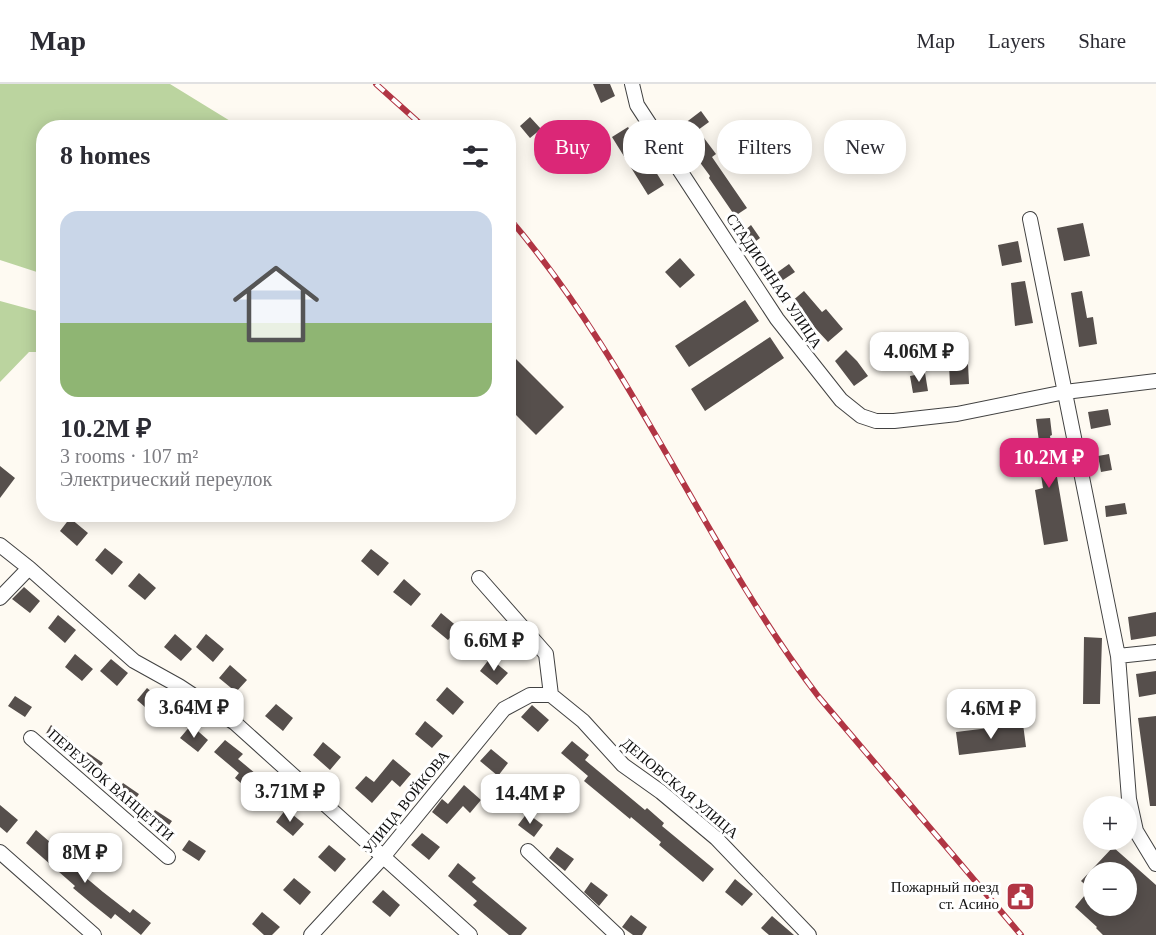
<!DOCTYPE html>
<meta charset="utf-8">
<style>
:root{--surface:#fff;--page:#f2f2f3;--text:#2b2b33;--muted:#7c7c81;--line:#e1e1e2;--accent:#db2777}
body{margin:0;font-family:Georgia,serif;background:var(--page);color:var(--text);height:100vh;display:flex;flex-direction:column;font-size:22px;white-space:nowrap}
*{box-sizing:border-box;margin:0}
p{font-size:20px;color:var(--muted)}
.icon{flex:none;width:33px;height:33px;fill:none;stroke:currentColor;stroke-width:2;stroke-linecap:round;stroke-linejoin:round}
.map{position:relative;flex:1;overflow:hidden}
.panel{position:absolute;left:36px;top:36px;width:480px;height:402px;display:flex;flex-direction:column;background:var(--surface);border-radius:24px;box-shadow:0 3px 15px #0003}
.panel>*{flex:none}
.hud{position:absolute;left:534px;top:36px;width:531px;height:54px;display:flex;gap:12px}
.fabs{position:absolute;left:1083px;top:712px;display:grid;gap:12px}
.fabs a{display:grid;place-items:center;width:54px;height:54px;border-radius:50%;background:var(--surface);box-shadow:0 3px 15px #0003;font-size:30px}
.price{position:absolute;translate:-50% -51px;padding:0 14px;border-radius:12px;background:#fff;color:#222;font-size:20px;line-height:39px;filter:drop-shadow(0 2px 3px #0008)}
.price::after{content:'';position:absolute;left:50%;top:36px;width:18px;height:14px;margin-left:-9px;background:inherit;clip-path:polygon(0 0,100% 0,50% 100%)}
.price.on{background:var(--accent);color:#fff}
ul{padding:0;list-style:none}
li{display:grid;align-content:center;gap:12px;height:318px;padding:0 24px}
li span{display:grid;place-items:center;height:186px;border-radius:18px;color:#555}
li>.icon{margin-inline-start:auto}
span .icon{width:108px;height:108px;fill:#fffc;stroke-width:1}
li b{font-size:26px}
h2{display:flex;justify-content:space-between;align-items:center;height:72px;padding:0 24px;font-size:26px}
.tag{padding:0 21px;border-radius:24px;background:var(--surface);box-shadow:0 3px 15px #0003;font-size:21px;line-height:54px}
.tag.on{background:var(--accent);color:#fff}
header{display:flex;align-items:center;gap:36px;box-sizing:border-box;height:84px;padding:0 30px;background:var(--surface);border-bottom:2px solid var(--line)}
header strong{font-size:28px}
nav{display:flex;gap:33px;margin-inline-start:auto;font-size:21px}
.map>svg:first-child{display:block}
.forest{fill:#bbd49f}
.building{fill:#564f4c;fill-rule:evenodd}
.lines{fill:none;stroke-linecap:round;stroke-linejoin:round}
.street-casing{stroke:#424242;stroke-width:16}
.street{stroke:#fff;stroke-width:14}
.rail-casing{stroke:#b13544;stroke-width:6}
.rail{stroke:#fff;stroke-width:4;stroke-dasharray:11;stroke-linecap:butt}
.labels{text-anchor:middle;stroke-width:6;stroke-linejoin:round;paint-order:stroke}
.street-label{font-size:15px;fill:#0f0f0f;stroke:#fff}
.poi-label{font-size:15px;fill:#0f0f0f;stroke:#fff;text-anchor:end}
</style>
<header>
<strong>Map</strong>
<nav><a>Map</a><a>Layers</a><a>Share</a></nav>
</header>
<div class="map">
<svg width="1156" height="851" viewBox="0 0 1156 851">
<rect width="100%" height="100%" fill="#fefaf2"/>
<!-- forest -->
<path class="forest" d="M 0,0 L 170,0 L 240,43 L 44,44 L 43,190 L 0,176 Z
M 0,217 L 44,229 L 43,268 L 29,268 L 0,298 Z"/>
<!-- building -->
<path class="building" d="M 593,0 L 610,0 L 615,12 L 601,19 Z
M 701,27 L 709,38 L 698,46 L 716,70 L 712,73 L 747,124 L 735,132 L 709,94 L 710,92 L 676,46 Z
M 530,33 L 541,45 L 530,54 L 520,42 Z
M 628,43 L 664,101 L 648,111 L 612,53 Z
M 1083,139 L 1090,172 L 1064,177 L 1057,144 Z
M 751,141 L 760,154 L 752,160 L 743,148 Z
M 1018,157 L 1022,178 L 1002,182 L 998,161 Z
M 680,174 L 695,191 L 680,204 L 665,188 Z
M 789,180 L 795,188 L 780,198 L 775,190 Z
M 1025,197 L 1033,239 L 1015,242 L 1011,199 Z
M 804,207 L 822,228 L 826,225 L 843,245 L 828,258 L 791,218 Z
M 1082,207 L 1087,234 L 1093,233 L 1097,260 L 1079,263 L 1071,209 Z
M 745,216 L 759,237 L 689,283 L 675,262 Z
M 770,253 L 784,274 L 705,327 L 691,305 Z
M 846,266 L 857,277 L 868,292 L 854,302 L 835,277 Z
M 508,267 L 564,323 L 536,351 L 508,323 Z
M 968,280 L 969,300 L 950,301 L 949,281 Z
M 925,289 L 928,307 L 913,309 L 910,292 Z
M 1108,325 L 1111,341 L 1091,345 L 1088,328 Z
M 1050,334 L 1052,351 L 1050,352 L 1068,457 L 1044,461 L 1035,406 L 1043,404 L 1037,365 L 1040,365 L 1036,335 Z
M 1109,370 L 1112,386 L 1101,388 L 1098,372 Z
M 0,382 L 15,394 L 0,414 Z
M 1125,419 L 1127,430 L 1106,433 L 1105,422 Z
M 70,434 L 88,449 L 77,462 L 60,447 Z
M 105,464 L 123,478 L 112,491 L 95,476 Z
M 371,465 L 389,479 L 378,492 L 361,477 Z
M 139,489 L 156,504 L 145,516 L 128,502 Z
M 404,495 L 421,510 L 411,522 L 393,508 Z
M 24,503 L 40,517 L 30,529 L 12,515 Z
M 1156,528 L 1156,552 L 1131,556 L 1128,533 Z
M 441,529 L 459,544 L 448,556 L 431,542 Z
M 58,531 L 76,546 L 65,559 L 48,544 Z
M 175,550 L 192,565 L 181,577 L 164,563 Z
M 206,550 L 224,565 L 213,578 L 196,563 Z
M 1084,553 L 1102,554 L 1100,620 L 1083,620 Z
M 75,570 L 93,585 L 82,597 L 65,583 Z
M 490,574 L 508,589 L 497,601 L 480,587 Z
M 111,575 L 128,589 L 117,602 L 100,587 Z
M 230,581 L 247,596 L 236,608 L 219,594 Z
M 1156,587 L 1156,610 L 1139,613 L 1136,590 Z
M 447,603 L 464,618 L 453,631 L 436,616 Z
M 147,604 L 165,619 L 154,631 L 137,616 Z
M 15,612 L 32,623 L 25,633 L 8,622 Z
M 276,620 L 293,634 L 283,647 L 265,632 Z
M 532,621 L 549,636 L 538,648 L 521,633 Z
M 1156,632 L 1156,722 L 1150,722 L 1138,634 Z
M 425,637 L 443,652 L 432,664 L 415,650 Z
M 1023,640 L 1026,663 L 959,671 L 956,648 Z
M 51,641 L 68,653 L 61,663 L 45,651 Z
M 191,641 L 208,656 L 198,668 L 180,654 Z
M 225,656 L 243,670 L 238,675 L 268,700 L 271,696 L 289,711 L 278,724 L 256,705 L 252,709 L 235,694 L 239,689 L 214,668 Z
M 572,657 L 589,671 L 585,676 L 645,726 L 647,724 L 664,739 L 662,742 L 714,785 L 703,798 L 659,761 L 661,758 L 631,733 L 630,735 L 584,697 L 588,692 L 561,669 Z
M 323,658 L 341,673 L 330,686 L 313,671 Z
M 491,665 L 508,679 L 498,692 L 480,677 Z
M 87,668 L 103,679 L 96,689 L 80,678 Z
M 393,675 L 411,690 L 400,703 L 392,696 L 372,719 L 355,704 L 366,692 L 374,698 Z
M 123,699 L 139,710 L 132,720 L 116,709 Z
M 464,701 L 481,716 L 470,729 L 463,722 L 447,740 L 432,728 L 442,715 L 448,720 Z
M 0,721 L 18,736 L 7,749 L 0,743 Z
M 286,725 L 304,740 L 293,752 L 276,738 Z
M 155,726 L 172,737 L 165,747 L 148,736 Z
M 527,729 L 543,741 L 534,753 L 518,741 Z
M 36,746 L 80,784 L 78,787 L 103,808 L 130,829 L 133,825 L 151,839 L 141,851 L 115,830 L 111,835 L 91,819 L 73,804 L 75,802 L 26,759 Z
M 422,749 L 440,763 L 429,776 L 411,761 Z
M 189,756 L 206,767 L 199,777 L 182,766 Z
M 329,761 L 346,775 L 335,788 L 318,773 Z
M 557,763 L 574,775 L 565,787 L 549,774 Z
M 1113,763 L 1156,801 L 1156,851 L 1103,851 L 1096,844 L 1097,843 L 1075,823 L 1090,805 L 1081,797 ZM 1094,789 L 1126,789 L 1126,822 L 1094,822 Z
M 458,779 L 476,794 L 472,798 L 527,844 L 521,851 L 509,851 L 473,821 L 477,817 L 448,792 Z
M 294,794 L 311,808 L 300,821 L 283,806 Z
M 735,795 L 753,810 L 742,822 L 725,808 Z
M 591,798 L 608,811 L 599,822 L 584,808 Z
M 383,806 L 400,821 L 390,833 L 372,818 Z
M 262,828 L 280,843 L 272,851 L 264,851 L 252,840 Z
M 631,831 L 647,843 L 642,851 L 633,851 L 622,843 Z
M 772,832 L 794,851 L 769,851 L 761,844 Z"/>
<g class="lines">
<defs>
<path id="street" d="M 632,0 L 637,21 L 777,235 L 841,316 L 861,332 L 876,337 L 894,337 L 957,330 L 1065,308 L 1156,297
M 1030,135 L 1118,572 L 1129,715 L 1136,747 L 1156,780
M 0,461 L 29,484 L 134,577 L 179,602 L 235,639 L 470,851
M 479,494 L 546,570 L 551,611 L 583,637 L 623,681 L 661,708 L 716,754 L 809,851
M 0,514 L 29,484
M 1118,572 L 1156,568
M 31,654 L 168,773
M 528,767 L 617,851
M 0,768 L 94,851
M 311,851 L 383,773 L 504,625 L 530,611 L 551,611"/>
</defs>
<!-- street casing -->
<use href="#street" class="street-casing"/>
<!-- street -->
<use href="#street" class="street"/>
<defs>
<path id="rail" d="M 376,0 L 425,44
M 508,133 C 633,278 703,461 818,612 L 1021,851"/>
</defs>
<!-- rail casing -->
<use href="#rail" class="rail-casing"/>
<!-- rail -->
<use href="#rail" class="rail"/>
</g>
<!-- icons -->
<defs>
<symbol id="civic-square" viewBox="-11 -11 22 22"><rect x="-9" y="-9" width="18" height="18" rx="4" fill="#b13544" stroke="#fff"/><path d="M-.6-6.5H3V-4.5H.6V-3L4-1V1h2V6H-6V1h2V-1L-.6-3ZM-1.2 2.5V6h2.4V2.5Z" fill="#fff"/></symbol>
</defs>
<g fill-rule="evenodd">
<use href="#civic-square" x="1004" y="796" width="33" height="33"/>
</g>
<g class="labels">
<!-- street labels -->
<g class="street-label">
<text transform="translate(774 197) rotate(56)" y="5">СТАДИОННАЯ УЛИЦА</text>
<text transform="translate(111 701) rotate(41)" y="5">ПЕРЕУЛОК ВАНЦЕТТИ</text>
<text transform="translate(680 704) rotate(40)" y="5">ДЕПОВСКАЯ УЛИЦА</text>
<text transform="translate(406 718) rotate(-51)" y="5">УЛИЦА ВОЙКОВА</text>
</g>
<!-- poi labels -->
<g class="poi-label">
<text x="999" y="808">Пожарный поезд<tspan x="999" dy="17">ст. Асино</tspan></text>
</g>
</g>
</svg>
<div class="fabs">
<a>+</a>
<a>−</a>
</div>
<b class="price" style="left:919px;top:299px">4.06M ₽</b>
<b class="price on" style="left:1049px;top:405px">10.2M ₽</b>
<b class="price" style="left:494px;top:588px">6.6M ₽</b>
<b class="price" style="left:194px;top:655px">3.64M ₽</b>
<b class="price" style="left:991px;top:656px">4.6M ₽</b>
<b class="price" style="left:290px;top:739px">3.71M ₽</b>
<b class="price" style="left:530px;top:741px">14.4M ₽</b>
<b class="price" style="left:85px;top:800px">8M ₽</b>
<div class="hud">
<a class="tag on">Buy</a>
<a class="tag">Rent</a>
<a class="tag">Filters</a>
<a class="tag">New</a>
</div>
<section class="panel">
<h2>8 homes<svg class="icon" aria-label="filters" viewBox="0 0 24 24"><path d="M4 7h16M4 17h16"/><circle cx="9" cy="7" r="2"/><circle cx="15" cy="17" r="2"/></svg></h2>
<ul>
<li><span style="background:linear-gradient(#c9d6e8 60%,#8fb573 0)"><svg class="icon" aria-label="home" viewBox="0 0 24 24"><path d="M3 11l9-7 9 7M6 9v11h12V9"/></svg></span><div><b>10.2M ₽</b><p>3 rooms · 107 m²</p><p>Электрический переулок</p></div></li>
</ul>
</section>
</div>
